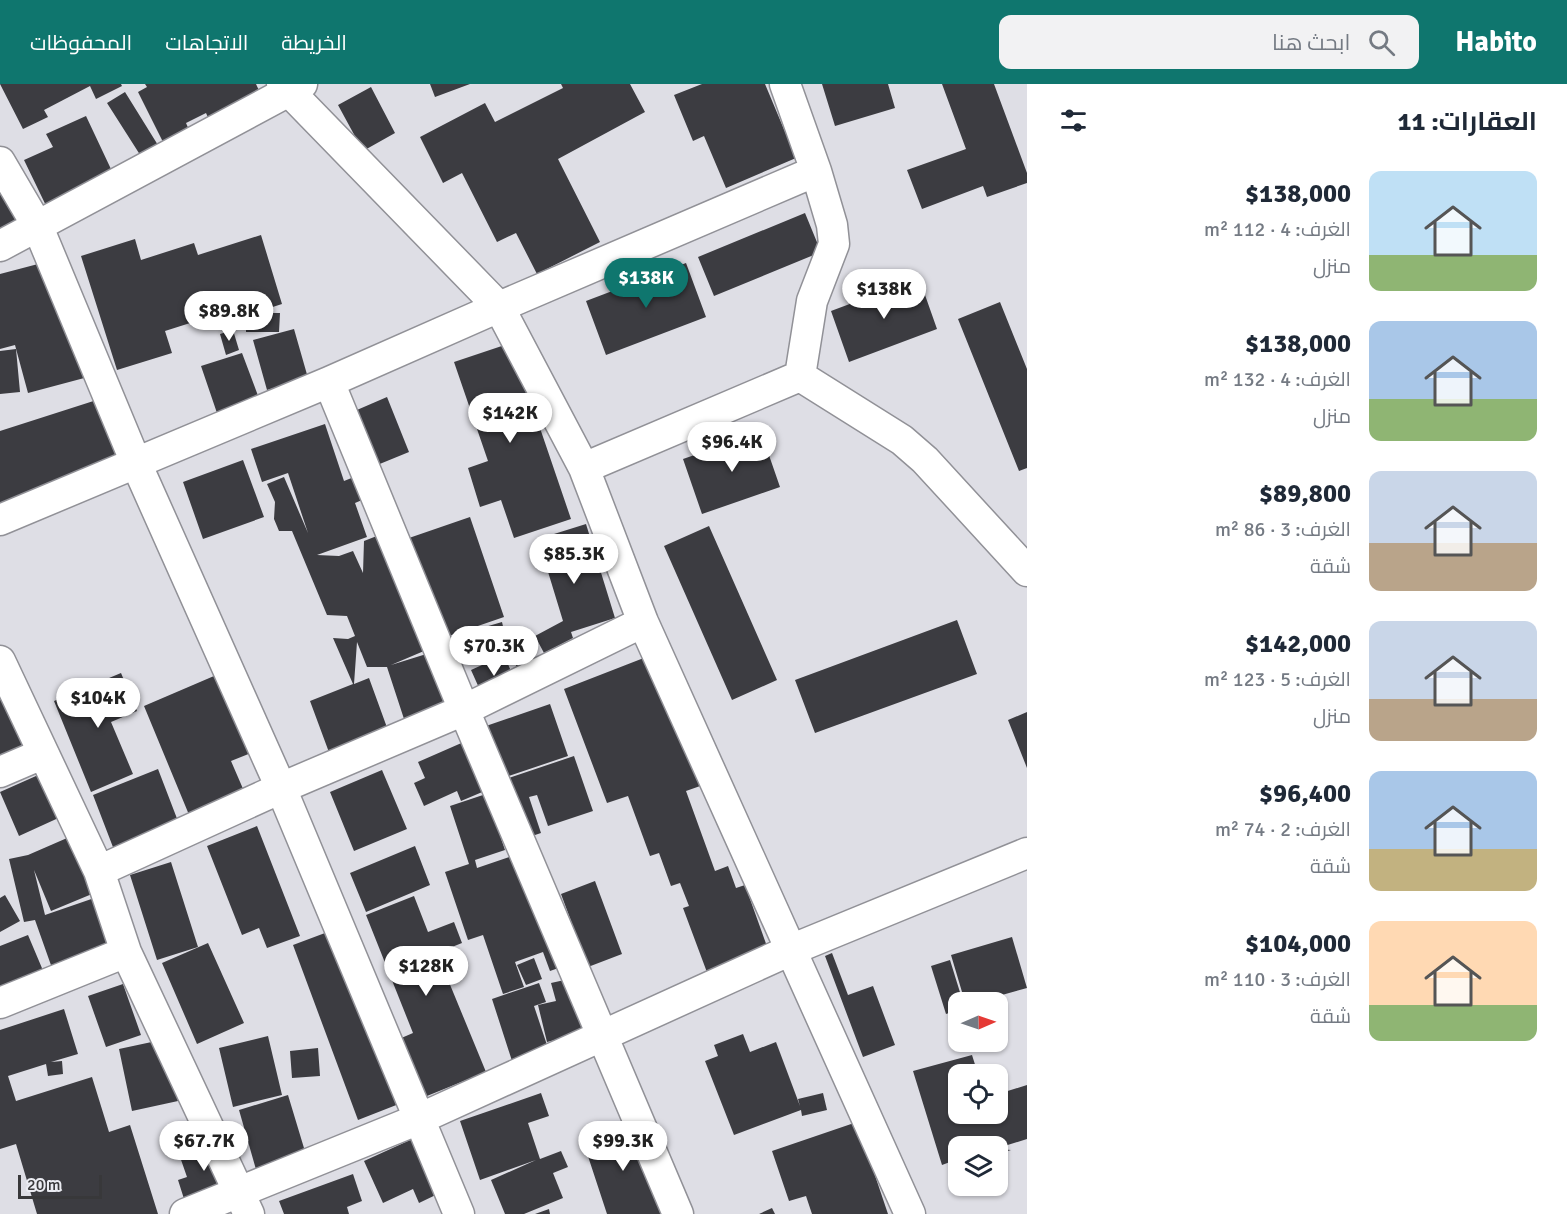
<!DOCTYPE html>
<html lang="ar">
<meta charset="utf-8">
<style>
:root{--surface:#fff;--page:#f2f2f3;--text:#1f2937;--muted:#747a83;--accent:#0f766e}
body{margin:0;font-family:Signika,Cairo,sans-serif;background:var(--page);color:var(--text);direction:rtl;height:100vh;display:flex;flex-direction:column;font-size:22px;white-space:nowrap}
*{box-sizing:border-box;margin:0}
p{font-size:20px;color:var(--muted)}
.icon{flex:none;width:33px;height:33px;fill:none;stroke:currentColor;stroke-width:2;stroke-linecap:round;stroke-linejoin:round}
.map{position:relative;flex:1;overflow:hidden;direction:ltr}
.drawer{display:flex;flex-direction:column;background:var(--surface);width:540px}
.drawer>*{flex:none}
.needle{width:39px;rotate:88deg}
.tools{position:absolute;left:948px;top:908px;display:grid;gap:12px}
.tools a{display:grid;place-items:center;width:60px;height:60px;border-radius:12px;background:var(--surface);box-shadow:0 2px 4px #0004;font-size:30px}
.scale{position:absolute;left:18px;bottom:15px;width:84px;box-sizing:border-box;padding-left:6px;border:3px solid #38383a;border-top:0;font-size:16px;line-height:21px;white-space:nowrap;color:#38383a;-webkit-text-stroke:4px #ebecf2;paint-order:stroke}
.price{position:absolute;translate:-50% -51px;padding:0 14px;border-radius:21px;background:#fff;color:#222;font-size:20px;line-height:39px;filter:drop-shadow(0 2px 3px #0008)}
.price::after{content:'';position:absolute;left:50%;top:36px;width:18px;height:14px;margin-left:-9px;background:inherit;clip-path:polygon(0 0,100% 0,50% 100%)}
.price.current{background:var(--accent);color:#fff}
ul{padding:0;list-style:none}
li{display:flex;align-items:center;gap:18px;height:150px;padding:0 30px}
li span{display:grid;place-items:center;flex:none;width:168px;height:120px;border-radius:12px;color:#555}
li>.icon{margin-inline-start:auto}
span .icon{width:72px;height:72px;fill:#fffc;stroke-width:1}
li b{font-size:26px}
h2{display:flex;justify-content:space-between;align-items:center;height:72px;padding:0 30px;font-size:26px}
header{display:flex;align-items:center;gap:36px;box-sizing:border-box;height:84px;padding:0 30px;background:var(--accent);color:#fff}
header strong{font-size:28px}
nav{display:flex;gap:33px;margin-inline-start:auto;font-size:21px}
.search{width:420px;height:54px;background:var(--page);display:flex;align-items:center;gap:15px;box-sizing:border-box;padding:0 21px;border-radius:12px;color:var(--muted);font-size:22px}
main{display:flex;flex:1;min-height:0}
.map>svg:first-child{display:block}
.building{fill:#3c3c41}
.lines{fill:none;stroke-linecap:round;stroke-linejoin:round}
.minor-casing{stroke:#919197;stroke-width:33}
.minor{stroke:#fff;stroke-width:30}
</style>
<header>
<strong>Habito</strong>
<div class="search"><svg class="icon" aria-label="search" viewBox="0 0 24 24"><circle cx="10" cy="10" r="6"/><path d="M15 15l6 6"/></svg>ابحث هنا</div>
<nav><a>الخريطة</a><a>الاتجاهات</a><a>المحفوظات</a></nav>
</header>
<main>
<section class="drawer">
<h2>العقارات: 11<svg class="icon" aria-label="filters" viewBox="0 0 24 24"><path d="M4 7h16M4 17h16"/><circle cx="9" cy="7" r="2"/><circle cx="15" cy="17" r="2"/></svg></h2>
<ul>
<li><span style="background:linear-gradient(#bfe0f5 70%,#8fb573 0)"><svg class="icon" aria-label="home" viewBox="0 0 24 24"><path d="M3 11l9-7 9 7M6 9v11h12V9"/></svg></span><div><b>$138,000</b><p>الغرف: 4 · 112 m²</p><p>منزل</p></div></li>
<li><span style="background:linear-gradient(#a9c7e8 65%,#8fb573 0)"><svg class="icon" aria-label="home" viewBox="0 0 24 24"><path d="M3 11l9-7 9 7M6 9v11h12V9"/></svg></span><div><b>$138,000</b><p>الغرف: 4 · 132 m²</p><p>منزل</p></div></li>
<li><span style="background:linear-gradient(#c9d6e8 60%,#b9a48a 0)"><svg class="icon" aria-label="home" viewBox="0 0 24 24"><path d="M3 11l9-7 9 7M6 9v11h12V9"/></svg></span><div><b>$89,800</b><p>الغرف: 3 · 86 m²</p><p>شقة</p></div></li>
<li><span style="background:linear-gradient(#c9d6e8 65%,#b9a48a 0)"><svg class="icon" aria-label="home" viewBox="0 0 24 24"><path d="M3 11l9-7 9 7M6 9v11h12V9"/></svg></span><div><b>$142,000</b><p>الغرف: 5 · 123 m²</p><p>منزل</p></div></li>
<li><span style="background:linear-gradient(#a9c7e8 65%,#c2b280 0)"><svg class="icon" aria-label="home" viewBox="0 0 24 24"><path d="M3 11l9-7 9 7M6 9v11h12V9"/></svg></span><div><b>$96,400</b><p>الغرف: 2 · 74 m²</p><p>شقة</p></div></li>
<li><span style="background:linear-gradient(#ffd9b3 70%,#8fb573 0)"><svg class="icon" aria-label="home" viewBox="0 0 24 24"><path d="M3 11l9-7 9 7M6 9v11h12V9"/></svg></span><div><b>$104,000</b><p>الغرف: 3 · 110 m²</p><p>شقة</p></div></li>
</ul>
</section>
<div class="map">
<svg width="1027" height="1130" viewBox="0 0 1027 1130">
<rect width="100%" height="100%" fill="#dedee5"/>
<!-- building -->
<path class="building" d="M 0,0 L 121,0 L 122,2 L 96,15 L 90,2 L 44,26 L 48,33 L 23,45 Z
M 145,0 L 256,0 L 262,13 L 211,40 L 206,29 L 186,39 L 193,55 L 168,68 L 138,8 L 147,3 Z
M 430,0 L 470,0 L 435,13 Z
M 561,0 L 630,0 L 645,28 L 558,75 L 600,158 L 537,190 L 516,149 L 497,158 L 462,89 L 443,99 L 420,53 L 485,19 L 495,38 L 563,4 Z
M 702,0 L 765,0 L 796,74 L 726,104 L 704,52 L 693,57 L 674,11 Z
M 822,0 L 888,0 L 895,24 L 835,42 Z
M 942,0 L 994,0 L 1027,89 L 1027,99 L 987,113 L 983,102 L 922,125 L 907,86 L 966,65 Z
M 371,3 L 395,49 L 363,67 L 338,21 Z
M 125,8 L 161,66 L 144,77 L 107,19 Z
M 86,32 L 118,100 L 51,132 L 24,76 L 53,63 L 46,50 Z
M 0,81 L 29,138 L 0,152 Z
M 805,129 L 821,168 L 714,212 L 698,173 Z
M 261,151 L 282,220 L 254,229 L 280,229 L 279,248 L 246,248 L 246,232 L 233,235 L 231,226 L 165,247 L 172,269 L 117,286 L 81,172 L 135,155 L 141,176 L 194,159 L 198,171 Z
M 57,175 L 88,293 L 28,309 L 15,261 L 0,265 L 0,190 Z
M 686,179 L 706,233 L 606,271 L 586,217 Z
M 919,194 L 937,245 L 849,278 L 831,227 Z
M 1000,218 L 1027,285 L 1027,384 L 1019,387 L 958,235 Z
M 294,245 L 308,294 L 267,306 L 253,256 Z
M 233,246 L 239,266 L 226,271 L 220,250 Z
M 511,259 L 571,435 L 514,454 L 501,416 L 480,423 L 468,384 L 488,377 L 454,278 Z
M 16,265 L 20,308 L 0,310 L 0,267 Z
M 242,269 L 260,317 L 218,332 L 201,282 Z
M 106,313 L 127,377 L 0,419 L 0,347 Z
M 387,313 L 409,368 L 365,386 L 343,332 Z
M 325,340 L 344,397 L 354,393 L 362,416 L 355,419 L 367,453 L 317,471 L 339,472 L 353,467 L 363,489 L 364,457 L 382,450 L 431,564 L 391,581 L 436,567 L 454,623 L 405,638 L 387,583 L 367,583 L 357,558 L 354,600 L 369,594 L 389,649 L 330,671 L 310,617 L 353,600 L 333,554 L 348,555 L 355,552 L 347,532 L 327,531 L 292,447 L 279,447 L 274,435 L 275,418 L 267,400 L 284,393 L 308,449 L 288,389 L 262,398 L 251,365 Z
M 761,348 L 780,403 L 702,430 L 683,375 Z
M 243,376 L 264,433 L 203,455 L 183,398 Z
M 470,433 L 504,533 L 443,554 L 409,454 Z
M 586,440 L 615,534 L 571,548 L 573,554 L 544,569 L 535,552 L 563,537 L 538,455 Z
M 709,442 L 777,596 L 732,616 L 664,462 Z
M 957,536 L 977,590 L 815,649 L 795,596 Z
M 502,538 L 505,551 L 525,545 L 538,589 L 520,595 L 512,568 L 470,580 L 461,550 Z
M 654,570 L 703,701 L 686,707 L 715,787 L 728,782 L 736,804 L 745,801 L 769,868 L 708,891 L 683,824 L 689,822 L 680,799 L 671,802 L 659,769 L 650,772 L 628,712 L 607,719 L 564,605 Z
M 504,571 L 517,601 L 484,615 L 471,586 Z
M 228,586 L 261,665 L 231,677 L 247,714 L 192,738 L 144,622 Z
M 121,589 L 137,627 L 111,638 L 133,690 L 91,708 L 54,617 Z
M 0,610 L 36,674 L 0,688 Z
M 550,620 L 568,672 L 503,694 L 486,642 Z
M 1027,628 L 1027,684 L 1008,636 Z
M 466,657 L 487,706 L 461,717 L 457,707 L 424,722 L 414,699 L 425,694 L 418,678 Z
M 574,672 L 593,727 L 548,742 L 537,711 L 529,713 L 541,749 L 523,755 L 503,696 Z
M 158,685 L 181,745 L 116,771 L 93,711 Z
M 382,686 L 407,745 L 354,767 L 330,708 Z
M 45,688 L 65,731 L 19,752 L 0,708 Z
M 486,710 L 505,766 L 475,776 L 477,784 L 524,768 L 519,789 L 533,829 L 547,824 L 567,881 L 550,887 L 543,868 L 515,878 L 524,903 L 503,910 L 483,851 L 468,856 L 445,788 L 469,780 L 450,722 Z
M 257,742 L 300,852 L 267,864 L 259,844 L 242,851 L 207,762 Z
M 74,751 L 104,805 L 51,827 L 34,786 L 45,831 L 103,811 L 113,863 L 52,884 L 35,836 L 24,838 L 9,775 L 28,771 Z
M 415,762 L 430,801 L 366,828 L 350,789 Z
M 171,778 L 198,863 L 157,876 L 130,791 Z
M 595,797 L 622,870 L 588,883 L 561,810 Z
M 5,811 L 20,837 L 0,848 L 0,814 Z
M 414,812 L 428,848 L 454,838 L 462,859 L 437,869 L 486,988 L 422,1014 L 399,955 L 413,949 L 366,831 Z
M 341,843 L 404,1018 L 358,1036 L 293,861 Z
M 28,851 L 47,896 L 0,915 L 0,862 Z
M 1012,853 L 1027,904 L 977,918 L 965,918 L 951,871 Z
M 208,859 L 244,939 L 197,960 L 162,879 Z
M 832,869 L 848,911 L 873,902 L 895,961 L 863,973 L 825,872 Z
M 534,874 L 542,895 L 526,901 L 517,881 Z
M 950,876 L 963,918 L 958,918 L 958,926 L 946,930 L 931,882 Z
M 578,893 L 591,947 L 547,958 L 538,921 L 556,917 L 551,899 Z
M 539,899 L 546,918 L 534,922 L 549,967 L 513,980 L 492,915 Z
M 123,900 L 141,951 L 106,963 L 88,912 Z
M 64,925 L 78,970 L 51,978 L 62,977 L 63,990 L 48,992 L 46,980 L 8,992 L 16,1017 L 92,993 L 109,1048 L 130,1041 L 158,1130 L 37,1130 L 16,1060 L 0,1065 L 0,946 Z
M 743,950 L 750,968 L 776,958 L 800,1022 L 798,1015 L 823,1009 L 827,1026 L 802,1032 L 801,1026 L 734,1051 L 705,977 L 718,972 L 714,961 Z
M 268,952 L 282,1011 L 233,1023 L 219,964 Z
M 175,953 L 175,1000 L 178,1017 L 132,1027 L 119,965 Z
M 318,964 L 320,992 L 292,994 L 290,967 Z
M 972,971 L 978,990 L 958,990 L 958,1029 L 998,1029 L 998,1010 L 1027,1001 L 1027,1055 L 998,1064 L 998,1062 L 958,1062 L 958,1075 L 942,1081 L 913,987 Z
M 541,1009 L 549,1032 L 528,1039 L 540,1075 L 561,1067 L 568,1083 L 553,1089 L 563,1114 L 524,1130 L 505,1130 L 491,1096 L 536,1076 L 480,1096 L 460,1037 Z
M 288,1011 L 307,1074 L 257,1089 L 239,1026 Z
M 634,1038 L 664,1130 L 607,1130 L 582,1054 Z
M 857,1038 L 888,1130 L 812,1130 L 806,1112 L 789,1117 L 772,1067 Z
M 419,1052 L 444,1107 L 419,1119 L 413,1105 L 383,1119 L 364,1077 Z
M 218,1056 L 233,1102 L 185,1118 L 178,1096 L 187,1093 L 179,1070 Z
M 998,1065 L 1011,1066 L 998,1070 Z
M 353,1090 L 362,1117 L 347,1123 L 349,1130 L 284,1130 L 279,1117 Z
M 772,1124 L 775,1130 L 759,1130 Z
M 549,1125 L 550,1130 L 535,1130 Z"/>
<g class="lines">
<defs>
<path id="minor" d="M 785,0 L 816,87 L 499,223 L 584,384 L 643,538 L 910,1130
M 0,78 L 38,143 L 136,379 L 281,704 L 459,1130
M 0,162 L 302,0
M 800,292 L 812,217 L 834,160 L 832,141 L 816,87
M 329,298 L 464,626 L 678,1130
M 584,384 L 800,292 L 902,356 L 925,376 L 1027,487
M 0,436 L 329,298 L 499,223 L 282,0
M 0,577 L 99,787 L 126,868 L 249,1130
M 0,688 L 42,670
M 99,787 L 281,704 L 464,626 L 643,538
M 0,919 L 126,868
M 185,1130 L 419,1035 L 793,865 L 1027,769"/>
</defs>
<!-- minor casing -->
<use href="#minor" class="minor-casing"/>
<!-- minor -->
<use href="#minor" class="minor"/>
</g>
</svg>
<div class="tools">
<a><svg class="needle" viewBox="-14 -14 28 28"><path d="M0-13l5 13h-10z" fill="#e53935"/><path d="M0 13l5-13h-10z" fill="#747a83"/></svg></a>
<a><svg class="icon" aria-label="locate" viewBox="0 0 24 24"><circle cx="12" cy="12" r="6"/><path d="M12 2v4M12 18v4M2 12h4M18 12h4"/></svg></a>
<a><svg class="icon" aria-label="layers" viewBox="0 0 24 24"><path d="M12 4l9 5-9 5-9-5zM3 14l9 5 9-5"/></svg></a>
</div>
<div class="scale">20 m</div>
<b class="price current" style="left:646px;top:225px">$138K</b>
<b class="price" style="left:884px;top:236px">$138K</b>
<b class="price" style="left:229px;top:258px">$89.8K</b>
<b class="price" style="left:510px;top:360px">$142K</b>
<b class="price" style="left:732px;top:389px">$96.4K</b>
<b class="price" style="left:574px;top:501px">$85.3K</b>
<b class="price" style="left:494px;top:593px">$70.3K</b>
<b class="price" style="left:98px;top:645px">$104K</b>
<b class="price" style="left:426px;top:913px">$128K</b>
<b class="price" style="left:204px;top:1088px">$67.7K</b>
<b class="price" style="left:623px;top:1088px">$99.3K</b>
</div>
</main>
